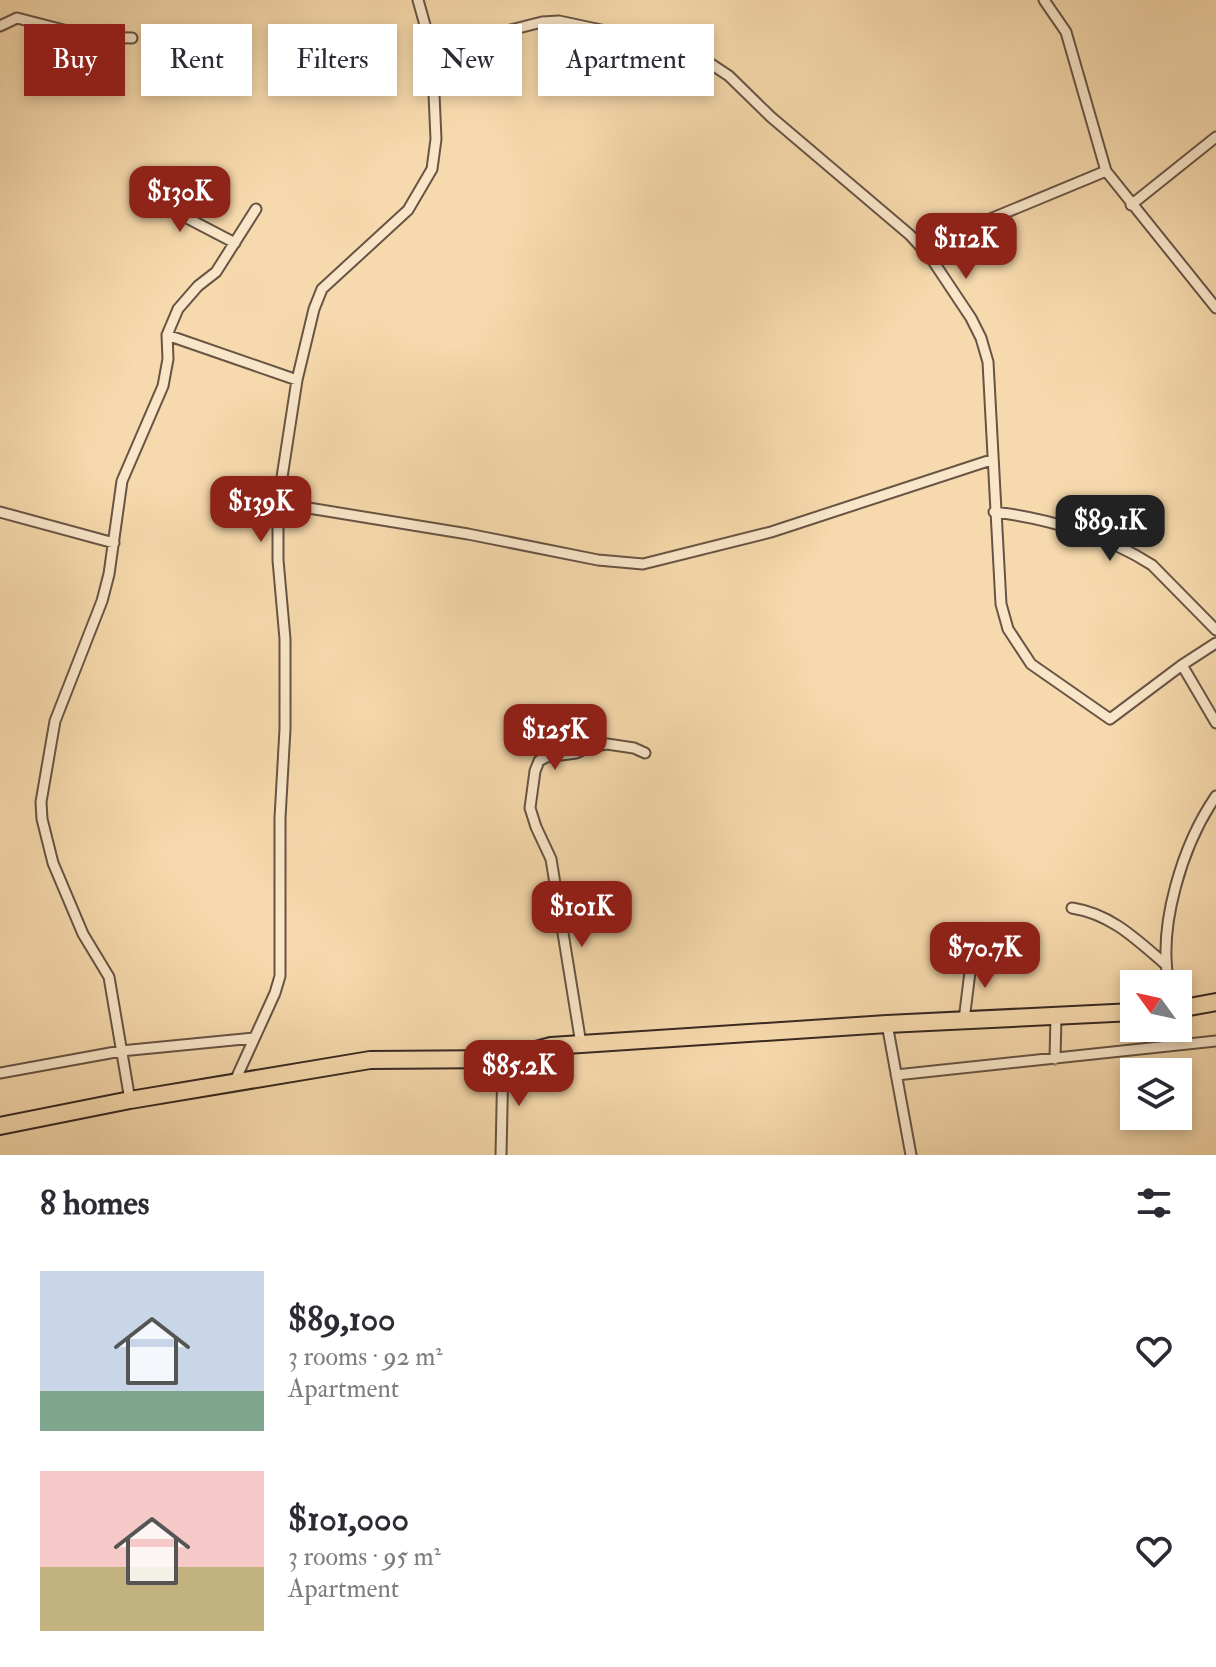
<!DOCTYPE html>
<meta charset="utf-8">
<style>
:root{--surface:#fff;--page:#f7f7f7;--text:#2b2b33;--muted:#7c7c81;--accent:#8f2418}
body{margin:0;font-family:"IM FELL Double Pica",serif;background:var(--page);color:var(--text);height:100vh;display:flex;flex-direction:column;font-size:30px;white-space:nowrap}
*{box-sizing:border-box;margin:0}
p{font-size:26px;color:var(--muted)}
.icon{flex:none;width:44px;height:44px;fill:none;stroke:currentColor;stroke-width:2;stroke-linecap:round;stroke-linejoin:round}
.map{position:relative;height:1155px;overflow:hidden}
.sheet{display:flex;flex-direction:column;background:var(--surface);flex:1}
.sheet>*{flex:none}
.guide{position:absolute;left:24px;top:24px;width:800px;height:72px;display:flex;gap:16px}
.needle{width:52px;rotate:303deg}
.buttons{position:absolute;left:1120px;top:970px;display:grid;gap:16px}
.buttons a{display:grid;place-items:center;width:72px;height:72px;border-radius:0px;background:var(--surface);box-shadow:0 4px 12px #0003;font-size:40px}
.price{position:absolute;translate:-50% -68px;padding:0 18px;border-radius:16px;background:var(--accent);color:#fff;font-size:26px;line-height:52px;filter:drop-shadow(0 2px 4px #0008)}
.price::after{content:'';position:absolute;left:50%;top:48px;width:24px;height:18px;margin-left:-12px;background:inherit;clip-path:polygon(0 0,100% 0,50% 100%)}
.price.active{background:#222;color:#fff}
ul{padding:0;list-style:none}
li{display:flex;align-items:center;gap:24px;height:200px;padding:0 40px}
li span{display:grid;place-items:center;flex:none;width:224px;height:160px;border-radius:0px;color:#555}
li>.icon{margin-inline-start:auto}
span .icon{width:96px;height:96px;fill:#fffc;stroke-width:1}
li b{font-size:34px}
h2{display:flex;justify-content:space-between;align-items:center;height:96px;padding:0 40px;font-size:34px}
.chip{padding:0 28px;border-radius:0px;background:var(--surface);box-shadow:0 4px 12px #0003;font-size:28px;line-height:72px}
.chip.active{background:var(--accent);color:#fff}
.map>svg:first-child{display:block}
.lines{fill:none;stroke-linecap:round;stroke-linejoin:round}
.minor-casing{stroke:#685444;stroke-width:13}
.trunk-casing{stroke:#382821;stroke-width:20}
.minor{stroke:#f9e6c9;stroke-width:9}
.trunk{stroke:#f6d9ac;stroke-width:16}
</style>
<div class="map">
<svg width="1216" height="1155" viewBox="0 0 1216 1155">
<rect width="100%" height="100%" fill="#f6d9ac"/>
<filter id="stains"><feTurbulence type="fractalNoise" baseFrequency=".0025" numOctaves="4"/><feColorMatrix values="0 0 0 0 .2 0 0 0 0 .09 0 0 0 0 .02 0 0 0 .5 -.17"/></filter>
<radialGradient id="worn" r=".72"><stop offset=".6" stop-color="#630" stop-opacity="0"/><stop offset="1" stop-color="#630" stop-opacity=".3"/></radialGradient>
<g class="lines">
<defs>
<path id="minor" d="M 1044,0 L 1066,32 L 1106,171 L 1216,308
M 0,26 L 17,18 L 91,37 L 132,38
M 432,50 L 542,22 L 559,21 L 681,47 L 693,52 L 729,76 L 771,117 L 910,235 L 931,258 L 971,318 L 981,338 L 988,362 L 1001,604 L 1008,629 L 1031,664 L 1110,719 L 1182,665 L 1216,723
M 183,183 L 187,218 L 235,243
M 1131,205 L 1216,137
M 256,209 L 216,272 L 198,286 L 178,309 L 167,335 L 297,380
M 931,258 L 983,222 L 1106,171
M 278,503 L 468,534 L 598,560 L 643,564 L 771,532 L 991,460
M 0,512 L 114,543
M 994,512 C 1047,518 1107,536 1152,565 L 1216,630
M 1182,665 L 1216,643
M 1072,908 C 1111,914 1136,939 1165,964
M 1169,984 C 1157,926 1183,844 1216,796
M 964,1020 L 972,956
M 887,1024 L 911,1155
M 1176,1028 L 1177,1044
M 581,1044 L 551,859 L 536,827 L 530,808 L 535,771 L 539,761 L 546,757 L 576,753 L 589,747 L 607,744 L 634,748 L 645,753
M 1055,1059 L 1056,1016
M 0,1073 L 121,1051 L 254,1038
M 896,1075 L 1216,1041
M 234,1083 L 275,993 L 280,976 L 280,818 L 285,729 L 285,639 L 278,560 L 278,503 L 297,380 L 314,309 L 322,289 L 408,210 L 432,169 L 436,139 L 432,50 L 418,0
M 130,1100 L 109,977 L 83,934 L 53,863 L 42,819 L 41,802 L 55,721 L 102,601 L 109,574 L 122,481 L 163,386 L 168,359 L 167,335
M 501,1155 L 503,1059"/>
<path id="trunk" d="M 1178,1009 L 1216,1002
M 0,1126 L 130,1100 L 370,1060 L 503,1059 L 551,1046 L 887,1024 L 1134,1012"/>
</defs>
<!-- minor casing -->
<use href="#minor" class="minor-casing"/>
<!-- trunk casing -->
<use href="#trunk" class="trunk-casing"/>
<!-- minor -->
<use href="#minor" class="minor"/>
<!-- trunk -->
<use href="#trunk" class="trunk"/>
</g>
<rect width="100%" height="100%" filter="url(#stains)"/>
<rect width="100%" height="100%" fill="url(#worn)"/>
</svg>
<div class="buttons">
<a><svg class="needle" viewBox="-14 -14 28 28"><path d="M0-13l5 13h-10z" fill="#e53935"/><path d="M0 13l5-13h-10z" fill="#7c7c81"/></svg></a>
<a><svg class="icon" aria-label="layers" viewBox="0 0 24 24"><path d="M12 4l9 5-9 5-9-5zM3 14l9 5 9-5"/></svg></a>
</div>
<b class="price" style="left:180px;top:234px">$130K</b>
<b class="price" style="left:966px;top:281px">$112K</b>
<b class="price" style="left:261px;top:544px">$139K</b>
<b class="price active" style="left:1110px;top:563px">$89.1K</b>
<b class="price" style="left:555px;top:772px">$125K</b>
<b class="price" style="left:582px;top:949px">$101K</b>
<b class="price" style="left:985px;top:990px">$70.7K</b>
<b class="price" style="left:519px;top:1108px">$85.2K</b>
<div class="guide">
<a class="chip active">Buy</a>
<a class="chip">Rent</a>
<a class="chip">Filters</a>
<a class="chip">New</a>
<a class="chip">Apartment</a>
</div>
</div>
<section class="sheet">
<h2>8 homes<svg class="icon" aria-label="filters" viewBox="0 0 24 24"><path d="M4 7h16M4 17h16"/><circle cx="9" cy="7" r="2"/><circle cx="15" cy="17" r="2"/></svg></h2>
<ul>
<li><span style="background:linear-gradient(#c9d6e8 75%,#7fa58c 0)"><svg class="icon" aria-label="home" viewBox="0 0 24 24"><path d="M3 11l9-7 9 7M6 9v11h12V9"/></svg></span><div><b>$89,100</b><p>3 rooms · 92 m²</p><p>Apartment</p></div><svg class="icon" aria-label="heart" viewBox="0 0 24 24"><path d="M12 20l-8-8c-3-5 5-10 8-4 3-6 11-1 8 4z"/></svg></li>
<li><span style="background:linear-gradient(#f6c9c9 60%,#c2b280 0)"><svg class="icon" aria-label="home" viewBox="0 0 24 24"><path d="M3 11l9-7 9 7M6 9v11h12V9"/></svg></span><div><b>$101,000</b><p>3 rooms · 95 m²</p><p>Apartment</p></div><svg class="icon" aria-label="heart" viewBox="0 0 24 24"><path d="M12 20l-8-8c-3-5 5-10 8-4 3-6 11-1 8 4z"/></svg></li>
</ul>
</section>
